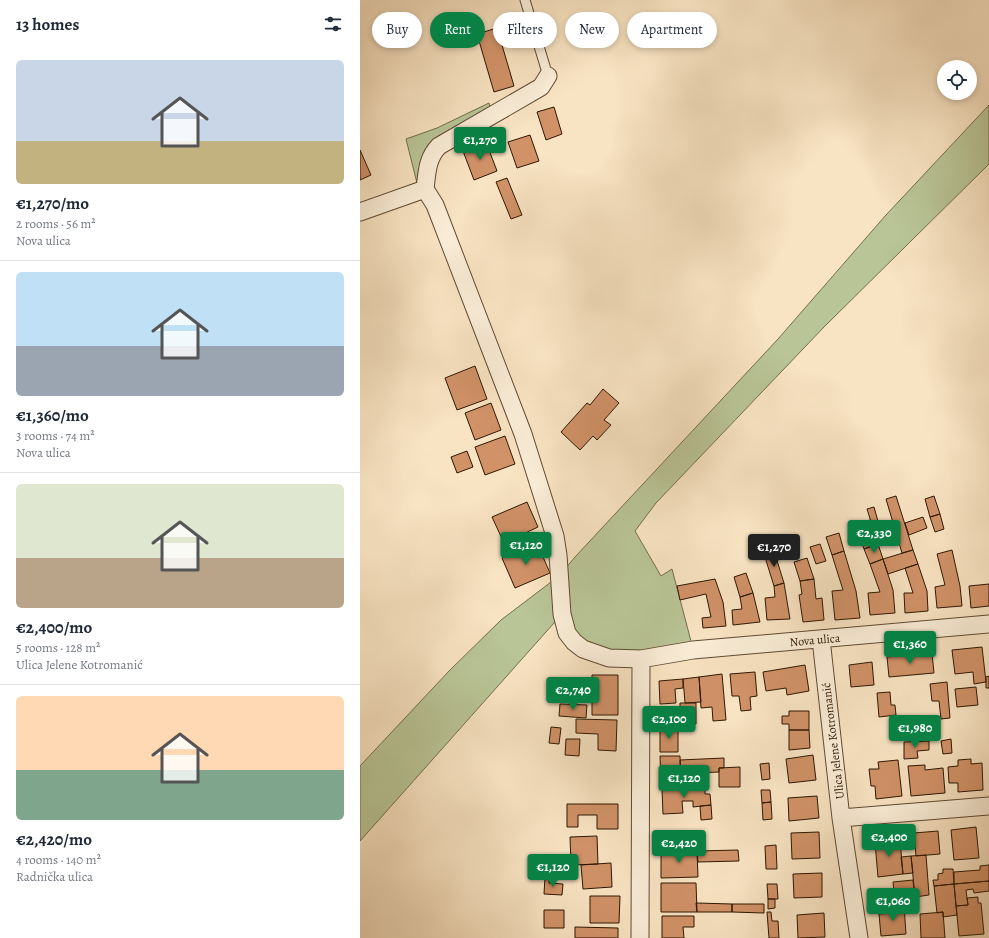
<!DOCTYPE html>
<meta charset="utf-8">
<style>
:root{--surface:#fff;--page:#f2f2f3;--text:#1f2937;--muted:#747a83;--line:#e0e1e3;--accent:#0b8043}
body{margin:0;font-family:Alegreya,serif;background:var(--page);color:var(--text);height:100vh;display:flex;flex-direction:column;font-size:15px;white-space:nowrap}
*{box-sizing:border-box;margin:0}
p{font-size:13px;color:var(--muted)}
.icon{flex:none;width:22px;height:22px;fill:none;stroke:currentColor;stroke-width:2;stroke-linecap:round;stroke-linejoin:round}
.map{position:relative;flex:1;overflow:hidden}
.sheet{display:flex;flex-direction:column;background:var(--surface);width:360px}
.sheet>*{flex:none}
.hud{position:absolute;left:12px;top:12px;width:380px;height:36px;display:flex;gap:8px}
.buttons{position:absolute;left:577px;top:60px;display:grid;gap:8px}
.buttons a{display:grid;place-items:center;width:40px;height:40px;border-radius:50%;background:var(--surface);box-shadow:0 2px 6px #0003;font-size:20px}
.price{position:absolute;translate:-50% -34px;padding:0 9px;border-radius:4px;background:var(--accent);color:#fff;font-size:13px;line-height:26px;filter:drop-shadow(0 1px 2px #0008)}
.price::after{content:'';position:absolute;left:50%;top:24px;width:12px;height:9px;margin-left:-6px;background:inherit;clip-path:polygon(0 0,100% 0,50% 100%)}
.price.selected{background:#222;color:#fff}
ul{padding:0;list-style:none}
li{display:grid;align-content:center;gap:8px;height:212px;padding:0 16px}
li+li{border-top:1px solid var(--line)}
li span{display:grid;place-items:center;height:124px;border-radius:6px;color:#555}
li>.icon{margin-inline-start:auto}
span .icon{width:72px;height:72px;fill:#fffc;stroke-width:1}
li b{font-size:17px}
h2{display:flex;justify-content:space-between;align-items:center;height:48px;padding:0 16px;font-size:17px}
.chip{padding:0 14px;border-radius:18px;background:var(--surface);box-shadow:0 2px 6px #0003;font-size:14px;line-height:36px}
.chip.selected{background:var(--accent);color:#fff}
main{display:flex;flex:1;min-height:0}
.map>svg:first-child{display:block}
.green{fill:#b9c597;stroke:#746e4c}
.building{fill:#d19268;stroke:#2e1702}
.lines{fill:none;stroke-linecap:round;stroke-linejoin:round}
.service-casing{stroke:#604a32;stroke-width:11}
.minor-casing{stroke:#604a32;stroke-width:19}
.service{stroke:#faedd7;stroke-width:9}
.minor{stroke:#faedd7;stroke-width:17}
.labels{text-anchor:middle;stroke-width:3.5;stroke-linejoin:round;paint-order:stroke}
.street-label{font-size:12px;fill:#2e1702;stroke:#faedd7}
</style>
<main>
<section class="sheet">
<h2>13 homes<svg class="icon" aria-label="filters" viewBox="0 0 24 24"><path d="M4 7h16M4 17h16"/><circle cx="9" cy="7" r="2"/><circle cx="15" cy="17" r="2"/></svg></h2>
<ul>
<li><span style="background:linear-gradient(#c9d6e8 65%,#c2b280 0)"><svg class="icon" aria-label="home" viewBox="0 0 24 24"><path d="M3 11l9-7 9 7M6 9v11h12V9"/></svg></span><div><b>€1,270/mo</b><p>2 rooms · 56 m²</p><p>Nova ulica</p></div></li>
<li><span style="background:linear-gradient(#bfe0f5 60%,#9aa5b1 0)"><svg class="icon" aria-label="home" viewBox="0 0 24 24"><path d="M3 11l9-7 9 7M6 9v11h12V9"/></svg></span><div><b>€1,360/mo</b><p>3 rooms · 74 m²</p><p>Nova ulica</p></div></li>
<li><span style="background:linear-gradient(#dfe7d0 60%,#b9a48a 0)"><svg class="icon" aria-label="home" viewBox="0 0 24 24"><path d="M3 11l9-7 9 7M6 9v11h12V9"/></svg></span><div><b>€2,400/mo</b><p>5 rooms · 128 m²</p><p>Ulica Jelene Kotromanić</p></div></li>
<li><span style="background:linear-gradient(#ffd9b3 60%,#7fa58c 0)"><svg class="icon" aria-label="home" viewBox="0 0 24 24"><path d="M3 11l9-7 9 7M6 9v11h12V9"/></svg></span><div><b>€2,420/mo</b><p>4 rooms · 140 m²</p><p>Radnička ulica</p></div></li>
</ul>
</section>
<div class="map">
<svg width="629" height="938" viewBox="0 0 629 938">
<rect width="100%" height="100%" fill="#f8e3c2"/>
<filter id="stains"><feTurbulence type="fractalNoise" baseFrequency=".005" numOctaves="4"/><feColorMatrix values="0 0 0 0 .2 0 0 0 0 .09 0 0 0 0 .02 0 0 0 .5 -.17"/></filter>
<radialGradient id="worn" r=".72"><stop offset=".6" stop-color="#630" stop-opacity="0"/><stop offset="1" stop-color="#630" stop-opacity=".3"/></radialGradient>
<!-- green -->
<path class="green" d="M 129,103 L 132,114 L 79,146 L 59,191 L 46,139 L 77,128 Z
M 629,105 L 629,164 L 464,327 L 296,503 L 275,531 L 301,576 L 312,569 L 332,645 C 299,648 245,660 218,637 C 211,632 207,621 202,614 L 0,841 L 0,766 L 89,671 L 141,620 L 199,576 L 215,557 L 418,339 L 526,215 Z"/>
<!-- building -->
<path class="building" d="M 137,28 L 154,86 L 134,92 L 117,34 Z
M 194,107 L 202,134 L 186,140 L 177,112 Z
M 170,135 L 179,161 L 157,168 L 148,142 Z
M 126,142 L 137,171 L 114,180 L 103,151 Z
M 0,150 L 11,175 L 0,180 Z
M 147,178 L 162,215 L 151,219 L 136,182 Z
M 115,366 L 127,399 L 97,410 L 85,378 Z
M 243,389 L 259,403 L 244,420 L 251,425 L 237,440 L 233,436 L 220,450 L 201,432 L 227,403 L 230,405 Z
M 131,403 L 141,430 L 115,440 L 105,413 Z
M 145,436 L 155,464 L 125,475 L 115,447 Z
M 107,451 L 113,467 L 97,473 L 91,457 Z
M 536,496 L 553,550 L 542,553 L 526,499 Z
M 574,496 L 580,514 L 570,517 L 565,499 Z
M 167,502 L 178,527 L 144,543 L 132,517 Z
M 514,507 L 521,532 L 524,531 L 527,541 L 518,544 L 507,509 Z
M 580,514 L 584,529 L 575,532 L 570,517 Z
M 563,517 L 567,528 L 549,535 L 545,523 Z
M 510,520 L 518,544 L 504,549 L 495,525 Z
M 479,533 L 484,551 L 472,555 L 466,537 Z
M 177,543 L 190,573 L 155,588 L 142,558 Z
M 460,544 L 466,561 L 456,564 L 450,547 Z
M 518,544 L 523,559 L 510,564 L 504,549 Z
M 553,550 L 558,564 L 528,574 L 523,559 Z
M 592,550 L 600,586 L 602,606 L 577,608 L 575,587 L 585,585 L 577,554 Z
M 414,551 L 424,583 L 414,586 L 404,554 Z
M 484,551 L 496,591 L 500,618 L 475,620 L 472,591 L 483,590 L 472,555 Z
M 447,558 L 454,579 L 440,581 L 434,562 Z
M 523,559 L 533,590 L 535,613 L 510,615 L 508,593 L 520,592 L 510,564 Z
M 558,564 L 567,591 L 568,611 L 545,613 L 544,593 L 553,593 L 545,568 Z
M 386,573 L 393,593 L 380,597 L 374,577 Z
M 355,579 L 363,602 L 366,626 L 343,628 L 342,618 L 351,617 L 346,594 L 320,600 L 317,586 Z
M 454,579 L 456,599 L 462,598 L 464,620 L 443,622 L 439,595 L 442,594 L 440,581 Z
M 424,583 L 430,619 L 407,620 L 405,598 L 415,597 L 414,586 Z
M 629,584 L 629,606 L 611,608 L 609,586 Z
M 393,593 L 400,622 L 373,625 L 372,610 L 382,609 L 380,597 Z
M 622,647 L 626,682 L 614,684 L 613,672 L 595,674 L 592,650 Z
M 572,653 L 574,673 L 529,677 L 527,657 Z
M 512,662 L 514,685 L 491,687 L 489,665 Z
M 445,665 L 449,691 L 427,695 L 426,688 L 406,691 L 403,672 Z
M 395,672 L 397,696 L 390,697 L 391,710 L 381,711 L 379,696 L 372,696 L 370,674 Z
M 362,674 L 366,720 L 353,721 L 352,707 L 341,708 L 339,677 Z
M 232,675 L 258,675 L 258,715 L 232,715 Z
M 629,676 L 629,688 L 626,688 L 626,677 Z
M 339,677 L 341,702 L 325,703 L 323,679 Z
M 323,679 L 323,688 L 315,689 L 316,703 L 300,704 L 299,681 Z
M 587,682 L 590,718 L 581,719 L 579,701 L 572,701 L 570,684 Z
M 616,687 L 618,705 L 597,707 L 595,689 Z
M 530,692 L 531,705 L 535,705 L 536,715 L 519,717 L 517,693 Z
M 320,703 L 336,703 L 336,724 L 320,724 Z
M 200,704 L 227,705 L 226,718 L 199,716 Z
M 429,711 L 449,711 L 449,730 L 429,730 L 429,724 L 422,724 L 422,716 L 429,716 Z
M 300,714 L 310,714 L 310,727 L 300,727 Z
M 216,719 L 257,720 L 256,751 L 238,750 L 238,734 L 216,733 Z
M 191,727 L 201,728 L 199,744 L 189,743 Z
M 300,727 L 318,727 L 318,752 L 300,752 Z
M 429,730 L 449,730 L 450,748 L 429,750 Z
M 206,739 L 220,739 L 219,756 L 205,755 Z
M 591,739 L 592,753 L 583,754 L 581,741 Z
M 569,741 L 569,750 L 557,751 L 558,758 L 544,759 L 544,742 Z
M 453,755 L 456,780 L 429,783 L 426,759 Z
M 300,756 L 320,756 L 321,783 L 301,783 Z
M 364,758 L 364,768 L 359,768 L 359,772 L 331,773 L 331,783 L 321,783 L 320,760 Z
M 611,759 L 611,764 L 622,763 L 623,790 L 598,792 L 598,783 L 589,783 L 588,767 L 598,766 L 598,760 Z
M 538,760 L 542,796 L 516,799 L 515,786 L 511,786 L 509,769 L 519,769 L 518,762 Z
M 409,763 L 410,779 L 402,780 L 400,764 Z
M 565,765 L 565,770 L 583,768 L 585,793 L 551,796 L 548,766 Z
M 380,767 L 380,787 L 359,787 L 359,768 Z
M 345,787 L 345,794 L 350,794 L 351,805 L 333,807 L 333,801 L 322,801 L 323,813 L 303,814 L 302,789 Z
M 401,790 L 410,790 L 411,802 L 402,803 Z
M 457,796 L 459,818 L 429,821 L 428,798 Z
M 411,802 L 412,819 L 403,820 L 402,803 Z
M 207,804 L 258,804 L 258,829 L 237,829 L 237,815 L 218,815 L 218,827 L 207,827 Z
M 351,805 L 352,819 L 341,820 L 340,806 Z
M 616,827 L 619,858 L 594,860 L 591,830 Z
M 578,831 L 580,854 L 556,856 L 554,833 Z
M 459,832 L 460,858 L 432,859 L 431,833 Z
M 237,836 L 238,864 L 211,865 L 210,837 Z
M 540,840 L 543,874 L 518,877 L 515,843 Z
M 416,845 L 417,869 L 406,869 L 405,846 Z
M 378,850 L 379,861 L 338,862 L 337,851 Z
M 301,851 L 337,851 L 338,877 L 301,878 Z
M 566,855 L 569,895 L 555,897 L 551,856 Z
M 551,856 L 553,873 L 543,874 L 541,857 Z
M 251,863 L 252,887 L 223,889 L 221,865 Z
M 629,865 L 629,881 L 594,884 L 594,872 L 620,870 L 620,866 Z
M 583,869 L 593,869 L 594,884 L 574,886 L 573,880 L 578,880 L 578,874 L 583,873 Z
M 462,873 L 462,897 L 434,898 L 433,874 Z
M 185,877 L 189,877 L 189,883 L 203,884 L 202,895 L 184,894 Z
M 553,880 L 555,900 L 535,902 L 533,882 Z
M 629,881 L 629,891 L 614,893 L 613,889 L 606,890 L 608,905 L 596,906 L 594,884 Z
M 301,883 L 336,883 L 337,912 L 301,912 Z
M 407,884 L 417,884 L 418,899 L 408,899 Z
M 594,884 L 597,915 L 583,917 L 583,912 L 577,913 L 574,886 Z
M 230,896 L 260,896 L 259,923 L 230,923 Z
M 618,897 L 618,903 L 621,903 L 624,934 L 599,936 L 596,906 L 608,905 L 607,898 Z
M 408,899 L 415,899 L 415,908 L 408,909 Z
M 336,903 L 372,904 L 372,912 L 337,912 Z
M 372,904 L 404,904 L 404,913 L 372,912 Z
M 544,905 L 546,934 L 521,936 L 519,914 L 534,913 L 534,906 Z
M 184,910 L 204,910 L 204,928 L 184,928 Z
M 407,912 L 411,912 L 412,921 L 418,921 L 419,938 L 409,938 Z
M 583,912 L 585,938 L 561,938 L 560,914 Z
M 464,913 L 465,937 L 438,938 L 437,915 Z
M 302,916 L 334,916 L 334,927 L 323,927 L 324,938 L 302,938 Z
M 215,927 L 258,928 L 258,938 L 215,938 Z"/>
<g class="lines">
<defs>
<path id="service" d="M 165,0 L 188,76"/>
<path id="minor" d="M 65,189 C 67,173 67,158 79,146 L 181,87 L 188,76
M 0,212 L 65,189 L 75,205 L 163,434 L 195,536 L 198,555 L 202,614 L 207,633 L 214,642 L 223,649 L 249,658 L 281,659 L 333,650 L 629,624
M 461,639 L 481,818 L 499,938
M 481,818 L 629,806
M 280,938 L 281,659"/>
</defs>
<!-- service casing -->
<use href="#service" class="service-casing"/>
<!-- minor casing -->
<use href="#minor" class="minor-casing"/>
<!-- service -->
<use href="#service" class="service"/>
<!-- minor -->
<use href="#minor" class="minor"/>
</g>
<g class="labels">
<!-- street labels -->
<g class="street-label">
<text transform="translate(455 640) rotate(-5)" y="4">Nova ulica</text>
<text transform="translate(473 741) rotate(-97)" y="4">Ulica Jelene Kotromanić</text>
</g>
</g>
<rect width="100%" height="100%" filter="url(#stains)"/>
<rect width="100%" height="100%" fill="url(#worn)"/>
</svg>
<div class="buttons">
<a><svg class="icon" aria-label="locate" viewBox="0 0 24 24"><circle cx="12" cy="12" r="6"/><path d="M12 2v4M12 18v4M2 12h4M18 12h4"/></svg></a>
</div>
<b class="price" style="left:120px;top:161px">€1,270</b>
<b class="price" style="left:514px;top:554px">€2,330</b>
<b class="price" style="left:166px;top:566px">€1,120</b>
<b class="price selected" style="left:414px;top:568px">€1,270</b>
<b class="price" style="left:550px;top:665px">€1,360</b>
<b class="price" style="left:213px;top:711px">€2,740</b>
<b class="price" style="left:309px;top:740px">€2,100</b>
<b class="price" style="left:555px;top:749px">€1,980</b>
<b class="price" style="left:324px;top:799px">€1,120</b>
<b class="price" style="left:529px;top:858px">€2,400</b>
<b class="price" style="left:319px;top:864px">€2,420</b>
<b class="price" style="left:193px;top:888px">€1,120</b>
<b class="price" style="left:533px;top:922px">€1,060</b>
<div class="hud">
<a class="chip">Buy</a>
<a class="chip selected">Rent</a>
<a class="chip">Filters</a>
<a class="chip">New</a>
<a class="chip">Apartment</a>
</div>
</div>
</main>
